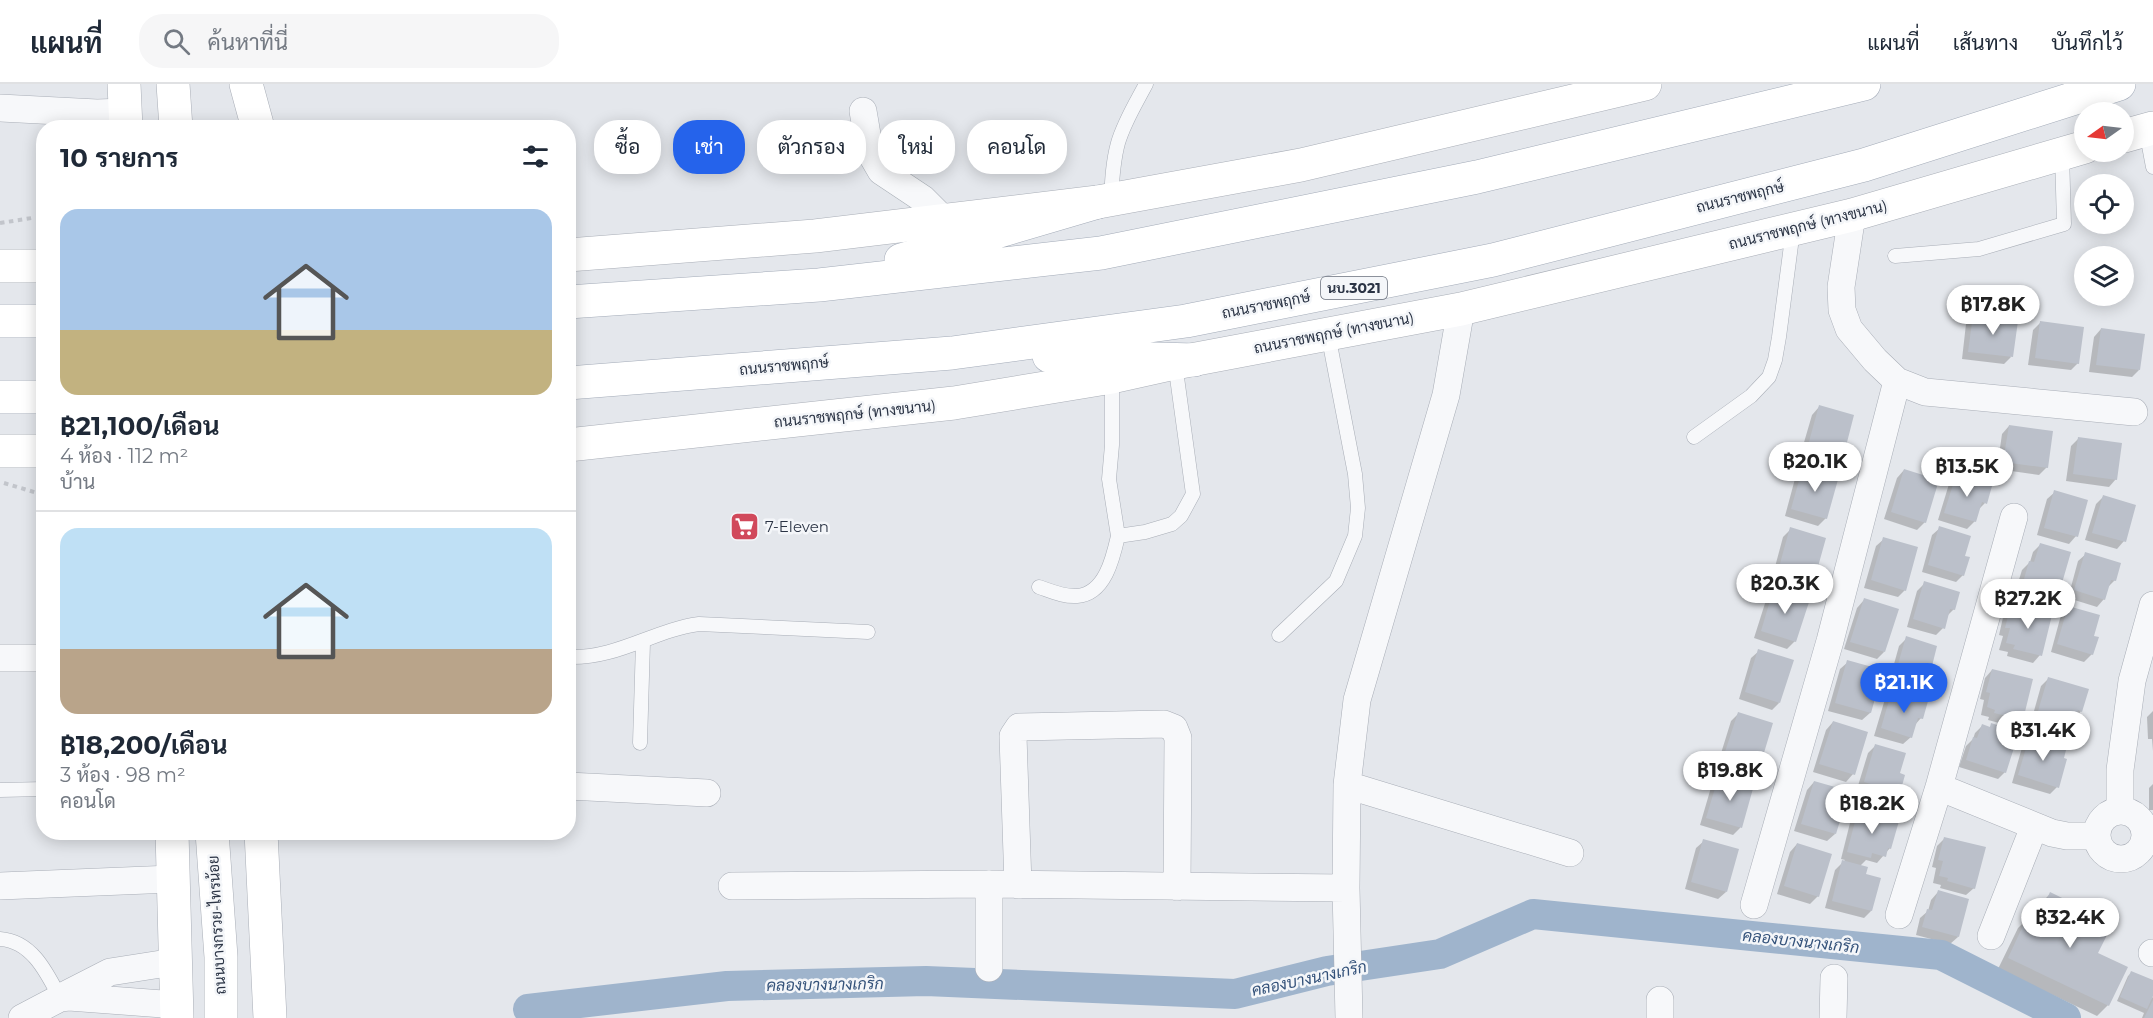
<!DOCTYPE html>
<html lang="th">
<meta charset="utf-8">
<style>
:root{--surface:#fff;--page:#f6f6f7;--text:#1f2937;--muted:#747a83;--line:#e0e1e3;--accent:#2563eb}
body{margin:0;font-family:Montserrat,Sarabun,sans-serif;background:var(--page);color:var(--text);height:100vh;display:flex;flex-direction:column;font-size:22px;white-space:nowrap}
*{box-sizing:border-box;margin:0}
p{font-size:20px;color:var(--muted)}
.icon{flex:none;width:33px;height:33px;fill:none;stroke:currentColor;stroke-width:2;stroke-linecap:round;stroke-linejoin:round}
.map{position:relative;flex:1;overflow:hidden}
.panel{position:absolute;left:36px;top:36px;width:540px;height:720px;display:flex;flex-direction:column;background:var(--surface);border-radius:24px;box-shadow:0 3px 15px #0003}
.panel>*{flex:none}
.top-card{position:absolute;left:594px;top:36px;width:570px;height:54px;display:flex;gap:12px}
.needle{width:39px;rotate:256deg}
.controls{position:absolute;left:2074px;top:18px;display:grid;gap:12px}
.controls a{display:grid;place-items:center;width:60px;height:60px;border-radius:50%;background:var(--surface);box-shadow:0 3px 15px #0003;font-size:30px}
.price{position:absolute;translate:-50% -51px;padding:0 14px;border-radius:21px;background:#fff;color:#222;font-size:20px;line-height:39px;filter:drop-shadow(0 2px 3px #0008)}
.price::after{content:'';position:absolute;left:50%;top:36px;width:18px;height:14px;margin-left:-9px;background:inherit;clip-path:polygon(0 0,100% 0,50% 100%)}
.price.current{background:var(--accent);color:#fff}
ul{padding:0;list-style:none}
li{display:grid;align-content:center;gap:12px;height:318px;padding:0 24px}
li+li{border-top:2px solid var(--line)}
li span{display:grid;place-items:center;height:186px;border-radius:18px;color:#555}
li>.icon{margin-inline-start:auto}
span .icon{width:108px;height:108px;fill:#fffc;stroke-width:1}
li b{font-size:26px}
h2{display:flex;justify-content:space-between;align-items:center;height:72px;padding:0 24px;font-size:26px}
.tag{padding:0 21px;border-radius:24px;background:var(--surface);box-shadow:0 3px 15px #0003;font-size:21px;line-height:54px}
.tag.current{background:var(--accent);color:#fff}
header{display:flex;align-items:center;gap:36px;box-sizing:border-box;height:84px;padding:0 30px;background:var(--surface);border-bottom:2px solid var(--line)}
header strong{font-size:28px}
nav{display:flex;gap:33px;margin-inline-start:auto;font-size:21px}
.search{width:420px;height:54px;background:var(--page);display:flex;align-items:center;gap:15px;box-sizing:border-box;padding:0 21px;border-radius:24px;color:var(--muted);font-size:22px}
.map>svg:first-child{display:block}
.shadow{fill:#0003}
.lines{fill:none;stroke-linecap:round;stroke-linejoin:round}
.canal{stroke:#9fb4cc;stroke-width:30}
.building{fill:#bbc0ca}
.service-casing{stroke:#a9aeb7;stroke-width:15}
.minor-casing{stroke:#a9aeb7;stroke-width:28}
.secondary-casing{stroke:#a9aeb7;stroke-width:34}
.primary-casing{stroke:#a3abb8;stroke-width:34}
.path{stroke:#c2c5cb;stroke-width:4;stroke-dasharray:4.5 4.5;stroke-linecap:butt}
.service{stroke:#f7f8fa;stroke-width:14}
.minor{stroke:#f7f8fa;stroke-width:27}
.secondary{stroke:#fff;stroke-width:33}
.primary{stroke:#fff;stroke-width:33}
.labels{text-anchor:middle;stroke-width:5;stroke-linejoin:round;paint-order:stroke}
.shield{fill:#f4f6f9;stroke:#676e7b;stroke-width:1.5}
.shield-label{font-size:14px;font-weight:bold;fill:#2b3445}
.street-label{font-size:15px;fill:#2b3445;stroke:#f4f6f9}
.poi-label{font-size:15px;fill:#2b3445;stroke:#f4f6f9;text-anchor:start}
.water-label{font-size:16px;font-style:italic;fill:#34527a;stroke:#f4f6f9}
</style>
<header>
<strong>แผนที่</strong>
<div class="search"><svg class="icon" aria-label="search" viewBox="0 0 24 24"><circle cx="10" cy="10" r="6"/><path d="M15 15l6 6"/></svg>ค้นหาที่นี่</div>
<nav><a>แผนที่</a><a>เส้นทาง</a><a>บันทึกไว้</a></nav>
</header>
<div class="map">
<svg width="2153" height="934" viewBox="0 0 2153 934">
<rect width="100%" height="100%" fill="#e4e7ec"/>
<!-- shadow -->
<path class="shadow" d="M 1974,233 L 2011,273 L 2004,280 L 1962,275 L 1966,240 Z
M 2040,239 L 2078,279 L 2071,286 L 2028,281 L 2033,246 Z
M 2101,245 L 2139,286 L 2132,293 L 2089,288 L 2094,253 Z
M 1819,323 L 1841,373 L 1834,381 L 1800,372 L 1812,331 Z
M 2009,342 L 2047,383 L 2039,391 L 1997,385 L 2002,350 Z
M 2078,355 L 2116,395 L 2109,403 L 2066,397 L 2071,362 Z
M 1804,383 L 1826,434 L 1818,442 L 1785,432 L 1796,391 Z
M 1904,386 L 1925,438 L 1917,446 L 1884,435 L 1897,394 Z
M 1956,393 L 1985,419 L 1978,426 L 1975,437 L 1967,445 L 1938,436 L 1949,400 Z
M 2055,408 L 2076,452 L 2069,460 L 2037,451 L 2047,415 Z
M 2103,413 L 2124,457 L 2117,465 L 2085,456 L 2096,420 Z
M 1940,444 L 1963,491 L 1956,498 L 1922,488 L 1932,451 Z
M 1791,445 L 1813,497 L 1805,504 L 1772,494 L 1783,453 Z
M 1884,455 L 1905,506 L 1898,513 L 1864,504 L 1876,462 Z
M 2041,460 L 2058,505 L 2051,513 L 2017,502 L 2022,486 L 2030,478 L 2033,468 Z
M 2086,470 L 2115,496 L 2107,504 L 2104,515 L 2097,523 L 2068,514 L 2078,477 Z
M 1925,499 L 1954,525 L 1946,533 L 1943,544 L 1936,551 L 1907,543 L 1917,507 Z
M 1775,505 L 1795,557 L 1787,565 L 1754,554 L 1767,513 Z
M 1864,516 L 1884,568 L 1877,575 L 1844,565 L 1857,524 Z
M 2011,522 L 2040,571 L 2033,579 L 2007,572 L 2008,568 L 1999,566 L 2003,552 L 1999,551 L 2004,529 Z
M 2069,523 L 2092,553 L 2092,570 L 2084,578 L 2051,568 L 2061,531 Z
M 1907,554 L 1930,583 L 1930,601 L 1923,608 L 1889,598 L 1899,562 Z
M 1759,567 L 1779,619 L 1772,626 L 1739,615 L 1751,574 Z
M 1848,578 L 1881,587 L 1870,629 L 1862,636 L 1828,627 L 1840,585 Z
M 1992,586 L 2031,596 L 2022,636 L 2014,643 L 1988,636 L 1989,633 L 1981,631 L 1984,616 L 1980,615 L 1985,594 Z
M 2048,595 L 2081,627 L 2065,647 L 2059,645 L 2056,649 L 2030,641 L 2041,602 Z
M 1892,608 L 1921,634 L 1914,642 L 1911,653 L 1903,660 L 1874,652 L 1885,615 Z
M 2153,627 L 2153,667 L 2152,655 L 2148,655 L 2147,633 Z
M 1738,630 L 1772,640 L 1758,682 L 1751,689 L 1718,679 L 1731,637 Z
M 1833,638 L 1853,690 L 1846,698 L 1813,688 L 1826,646 Z
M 1992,641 L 2005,688 L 1998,695 L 1959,683 L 1966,662 L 1973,655 L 1975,649 L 1982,642 L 1989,644 Z
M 2031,652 L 2050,663 L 2062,676 L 2057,703 L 2050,710 L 2012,699 L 2023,660 Z
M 1875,662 L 1898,690 L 1898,708 L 1891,715 L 1857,705 L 1868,669 Z
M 1719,692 L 1752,702 L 1740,744 L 1733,751 L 1700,741 L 1712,700 Z
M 1814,698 L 1835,750 L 1827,757 L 1794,747 L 1807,706 Z
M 2153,700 L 2153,726 L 2149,726 L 2149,704 Z
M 1858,728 L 1890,764 L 1877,779 L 1866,776 L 1859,783 L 1864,791 L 1871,827 L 1864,834 L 1825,824 L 1835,786 L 1845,776 L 1841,775 L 1851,735 Z
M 1945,754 L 1974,804 L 1966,811 L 1940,804 L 1941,801 L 1933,799 L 1936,784 L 1932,783 L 1937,762 Z
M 1704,757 L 1726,808 L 1718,815 L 1685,805 L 1696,764 Z
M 1797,760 L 1818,812 L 1810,820 L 1777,810 L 1790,768 Z
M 1938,808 L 1958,853 L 1950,860 L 1916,851 L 1920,834 L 1928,827 L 1931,816 Z
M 2050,810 L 2096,869 L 2108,921 L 2097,932 L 1998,885 L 2018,844 L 2029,833 L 2033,833 L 2039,821 Z
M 2131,889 L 2153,898 L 2153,908 L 2149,916 L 2153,913 L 2153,934 L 2142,934 L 2144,929 L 2117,917 L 2128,892 Z"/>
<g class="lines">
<!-- canal -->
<path class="canal" d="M 528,925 L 727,902 L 926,897 L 1235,910 L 1327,887 L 1440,870 L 1533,830 L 1941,871 L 2066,934"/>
</g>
<!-- building -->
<path class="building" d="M 1973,231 L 2018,237 L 2013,273 L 1968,268 Z
M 2040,237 L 2084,243 L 2079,280 L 2035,274 Z
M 2101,244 L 2145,250 L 2140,286 L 2096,281 Z
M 1819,321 L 1854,331 L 1843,374 L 1807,365 Z
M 2009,341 L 2053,347 L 2048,384 L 2003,378 Z
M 2078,353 L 2122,359 L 2117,396 L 2073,390 Z
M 1803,382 L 1839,392 L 1827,435 L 1791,425 Z
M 1904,385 L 1939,396 L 1926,439 L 1891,428 Z
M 1956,391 L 1992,402 L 1987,420 L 1982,418 L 1976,438 L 1944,429 Z
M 2054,406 L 2088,416 L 2078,453 L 2044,444 Z
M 2103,411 L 2136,421 L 2126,458 L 2092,449 Z
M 1939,442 L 1971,452 L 1965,472 L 1970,473 L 1964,492 L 1928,481 Z
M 1790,443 L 1826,454 L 1814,497 L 1778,487 Z
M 1883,453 L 1918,463 L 1906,507 L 1871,496 Z
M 2040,459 L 2071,468 L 2060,506 L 2024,495 L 2029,477 L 2034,478 Z
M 2085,468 L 2121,479 L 2116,497 L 2111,496 L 2105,516 L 2074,506 Z
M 1924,497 L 1960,508 L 1955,526 L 1950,525 L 1945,545 L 1913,535 Z
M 1774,503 L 1810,515 L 1796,558 L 1761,547 Z
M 1864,514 L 1899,525 L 1885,568 L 1850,558 Z
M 2011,520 L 2052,531 L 2042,572 L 2013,565 L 2015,561 L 2006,559 L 2010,544 L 2005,544 Z
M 2068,522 L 2100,531 L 2094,552 L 2099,553 L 2093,571 L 2057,560 Z
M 1906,552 L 1937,562 L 1932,582 L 1936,583 L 1931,601 L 1895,591 Z
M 1758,565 L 1794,576 L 1780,619 L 1745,608 Z
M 1847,576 L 1883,586 L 1871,629 L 1835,619 Z
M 1992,585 L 2033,595 L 2023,636 L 1994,629 L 1995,626 L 1987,623 L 1990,609 L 1986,608 Z
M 2048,593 L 2089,605 L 2082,628 L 2078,626 L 2074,641 L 2065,638 L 2064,642 L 2036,634 Z
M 1892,606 L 1928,617 L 1923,635 L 1918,634 L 1912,654 L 1881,644 Z
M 1738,628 L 1773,639 L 1760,682 L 1724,671 Z
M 1833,637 L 1868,648 L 1855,691 L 1819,680 Z
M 1991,639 L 2019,648 L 2006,689 L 1966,676 L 1973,653 L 1977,654 L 1982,640 L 1990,643 Z
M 2030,651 L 2053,657 L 2052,662 L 2066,666 L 2064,674 L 2067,675 L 2059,704 L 2018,691 Z
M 1875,660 L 1906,669 L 1900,689 L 1905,691 L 1900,709 L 1864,698 Z
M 1719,691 L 1754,701 L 1742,744 L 1706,734 Z
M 1814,697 L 1849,707 L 1836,750 L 1801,740 Z
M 1858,726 L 1899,737 L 1891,765 L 1888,764 L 1886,773 L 1872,769 L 1871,774 L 1847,768 Z
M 1944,753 L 1986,763 L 1975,805 L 1947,797 L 1948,794 L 1939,792 L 1943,777 L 1938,776 Z
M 1703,755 L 1739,765 L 1727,808 L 1691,798 Z
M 1797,759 L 1832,770 L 1819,813 L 1784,802 Z
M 1842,776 L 1868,783 L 1866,790 L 1881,794 L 1872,827 L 1832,817 Z
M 1938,806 L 1969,815 L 1959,853 L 1922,843 L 1927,825 L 1932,826 Z
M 2050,808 L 2113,839 L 2098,869 L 2128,883 L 2109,922 L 2008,874 L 2028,831 L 2039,832 Z
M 2131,887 L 2153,896 L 2153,912 L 2147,925 L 2120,913 Z
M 2153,916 L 2153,934 L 2144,934 Z"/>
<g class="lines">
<defs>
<path id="service" d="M 2146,46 L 2153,83
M 1111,115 C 1112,96 1113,77 1118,59 C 1124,38 1136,19 1146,0
M 1895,172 L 1979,165 L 2064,140 L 2062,70
M 1112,293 L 1112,361 L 1109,395 L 1118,452 L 1145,448 L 1172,440 L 1181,432 L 1193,410 L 1175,279
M 1694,353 L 1751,312 L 1769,293 L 1775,276 L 1779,253 L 1793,146
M 1039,503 C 1051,507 1064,513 1077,512 C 1105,510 1113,474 1118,452
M 1279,551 L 1336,497 L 1355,452 L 1358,424 L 1355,390 L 1328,250
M 568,573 C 617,575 654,546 699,540 L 868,548
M 640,659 L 643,558
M 0,706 L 44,705
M 0,855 C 32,857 47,889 60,914"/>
<path id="minor" d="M 0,24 L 97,29 L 125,28
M 863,27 L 870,68 L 881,87 L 923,115 L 944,136
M 1852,131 L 1841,203 L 1842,226 L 1849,245 L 1875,276 L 1897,297 L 1925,308 L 1936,309 L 2134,328
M 0,574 L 44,574
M 1347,701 L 1570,769
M 568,702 L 707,709
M 1939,703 L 2052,749 L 2067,752 L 2097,752
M 2120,726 L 2120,686 L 2132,597 L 2153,521
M2097 751a24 24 0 1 1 48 0a24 24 0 1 1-48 0Z
M 989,800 L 989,884
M 1018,801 L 1013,652 L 1019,643 L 1164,640 L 1174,644 L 1178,654 L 1177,803
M 0,802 L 172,795
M 732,802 L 989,800 L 1346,804
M 1754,821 L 1830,557 L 1897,297
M 1899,831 L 1939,703 L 2014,433
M 1991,852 L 2034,743
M 2152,869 L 2153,869
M 63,912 L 110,888 L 174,878
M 22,934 L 60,914 L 69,913 L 176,921
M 1349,934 L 1346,804 L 1347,701 L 1357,616 L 1446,311 L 1461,225
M 1660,934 L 1660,916
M 1833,934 L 1834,894"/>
<path id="secondary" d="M 124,0 L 126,44
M 173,0 L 176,44
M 246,0 L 258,44
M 2124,52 L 2153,44
M 568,171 L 815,152 L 1098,118 L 1301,81 L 1645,0
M 0,182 L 44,182
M 568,361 L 954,319 L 1112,293 L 1175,279 L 1461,225 L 1852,131 L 2085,63
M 0,367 L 44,367
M 172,748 L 177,934
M 212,748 L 221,873 L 221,934
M 261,748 L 270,934"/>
<path id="primary" d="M 901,176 L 1098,118
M 568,218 L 819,201 L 1101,169 L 1477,93 L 1864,0
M 0,237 L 44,237
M 1049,272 L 1194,276
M 568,299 L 952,269 L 1186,237 L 1493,176 L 1864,81 L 2119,0
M 0,313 L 44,313"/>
</defs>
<!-- service casing -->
<use href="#service" class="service-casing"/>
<!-- minor casing -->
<use href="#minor" class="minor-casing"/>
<!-- secondary casing -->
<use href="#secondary" class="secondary-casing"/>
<!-- primary casing -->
<use href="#primary" class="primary-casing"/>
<!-- path -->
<path class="path" d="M 0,139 L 32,134
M 4,399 L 44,411"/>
<!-- service -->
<use href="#service" class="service"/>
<!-- minor -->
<use href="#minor" class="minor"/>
<!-- secondary -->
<use href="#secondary" class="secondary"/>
<!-- primary -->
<use href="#primary" class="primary"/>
</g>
<!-- icons -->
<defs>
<symbol id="supermarket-square" viewBox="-11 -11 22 22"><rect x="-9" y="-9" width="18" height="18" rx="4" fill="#d1495b" stroke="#f4f6f9"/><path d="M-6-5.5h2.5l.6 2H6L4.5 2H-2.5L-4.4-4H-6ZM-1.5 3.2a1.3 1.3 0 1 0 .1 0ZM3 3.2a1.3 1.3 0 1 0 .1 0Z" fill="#fff"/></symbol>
</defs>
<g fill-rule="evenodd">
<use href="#supermarket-square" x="728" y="426" width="33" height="33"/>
</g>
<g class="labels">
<!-- shield labels -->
<rect class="shield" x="1321" y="193" width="66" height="22" rx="4.5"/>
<g class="shield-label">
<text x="1354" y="209">นบ.3021</text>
</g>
<!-- street labels -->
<g class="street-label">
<text transform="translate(1740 113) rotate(-14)" y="5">ถนนราชพฤกษ์</text>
<text transform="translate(1808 141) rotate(-14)" y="5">ถนนราชพฤกษ์ (ทางขนาน)</text>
<text transform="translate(1266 221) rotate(-11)" y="5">ถนนราชพฤกษ์</text>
<text transform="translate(1334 249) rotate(-11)" y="5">ถนนราชพฤกษ์ (ทางขนาน)</text>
<text transform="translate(784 282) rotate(-5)" y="5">ถนนราชพฤกษ์</text>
<text transform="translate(855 330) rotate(-6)" y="5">ถนนราชพฤกษ์ (ทางขนาน)</text>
<text transform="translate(217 841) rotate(-93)" y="5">ถนนบางกรวย-ไทรน้อย</text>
</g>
<!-- poi labels -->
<g class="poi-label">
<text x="765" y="448">7-Eleven</text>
</g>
<!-- water labels -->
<g class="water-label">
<text transform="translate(1801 857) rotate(6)" y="6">คลองบางนางเกริก</text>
<text transform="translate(1309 894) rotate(-12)" y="6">คลองบางนางเกริก</text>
<text transform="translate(825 900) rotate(-1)" y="6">คลองบางนางเกริก</text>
</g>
</g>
</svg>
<div class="controls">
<a><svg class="needle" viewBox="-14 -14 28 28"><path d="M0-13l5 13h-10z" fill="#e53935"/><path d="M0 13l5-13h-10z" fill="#747a83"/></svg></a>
<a><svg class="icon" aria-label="locate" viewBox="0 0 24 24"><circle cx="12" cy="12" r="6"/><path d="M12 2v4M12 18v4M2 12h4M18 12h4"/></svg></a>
<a><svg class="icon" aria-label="layers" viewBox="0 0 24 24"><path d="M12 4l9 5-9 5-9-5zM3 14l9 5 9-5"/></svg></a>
</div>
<b class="price" style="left:1993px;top:252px">฿17.8K</b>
<b class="price" style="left:1815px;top:409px">฿20.1K</b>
<b class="price" style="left:1967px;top:414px">฿13.5K</b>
<b class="price" style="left:1785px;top:531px">฿20.3K</b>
<b class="price" style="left:2028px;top:546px">฿27.2K</b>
<b class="price current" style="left:1904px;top:630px">฿21.1K</b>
<b class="price" style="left:2043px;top:678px">฿31.4K</b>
<b class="price" style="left:1730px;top:718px">฿19.8K</b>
<b class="price" style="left:1872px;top:751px">฿18.2K</b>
<b class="price" style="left:2070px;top:865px">฿32.4K</b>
<div class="top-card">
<a class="tag">ซื้อ</a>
<a class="tag current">เช่า</a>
<a class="tag">ตัวกรอง</a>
<a class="tag">ใหม่</a>
<a class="tag">คอนโด</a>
</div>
<section class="panel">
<h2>10 รายการ<svg class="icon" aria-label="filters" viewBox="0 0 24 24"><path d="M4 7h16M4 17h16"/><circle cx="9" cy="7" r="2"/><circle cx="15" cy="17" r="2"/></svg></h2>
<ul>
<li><span style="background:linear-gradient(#a9c7e8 65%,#c2b280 0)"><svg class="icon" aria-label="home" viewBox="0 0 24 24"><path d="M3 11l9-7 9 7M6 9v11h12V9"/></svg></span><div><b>฿21,100/เดือน</b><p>4 ห้อง · 112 m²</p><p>บ้าน</p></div></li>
<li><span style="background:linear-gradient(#bfe0f5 65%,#b9a48a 0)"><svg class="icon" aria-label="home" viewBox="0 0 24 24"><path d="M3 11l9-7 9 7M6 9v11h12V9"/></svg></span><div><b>฿18,200/เดือน</b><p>3 ห้อง · 98 m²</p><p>คอนโด</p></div></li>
</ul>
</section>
</div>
